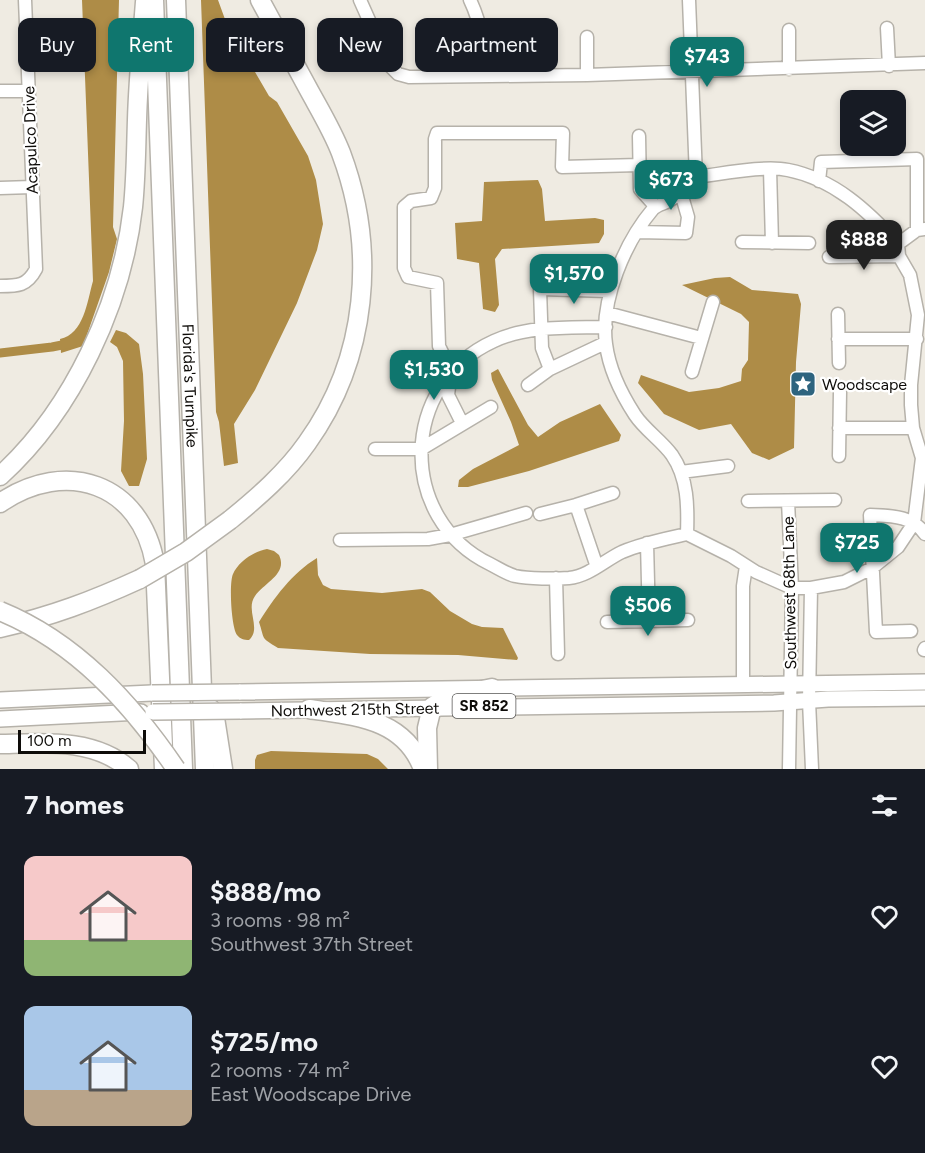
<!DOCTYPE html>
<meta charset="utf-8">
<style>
:root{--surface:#171b24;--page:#20242c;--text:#f1f3f6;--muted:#9ea1a6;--accent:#0f766e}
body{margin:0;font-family:Figtree,sans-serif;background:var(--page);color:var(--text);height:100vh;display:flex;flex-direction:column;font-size:22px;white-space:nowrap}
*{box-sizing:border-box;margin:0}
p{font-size:20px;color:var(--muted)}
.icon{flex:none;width:33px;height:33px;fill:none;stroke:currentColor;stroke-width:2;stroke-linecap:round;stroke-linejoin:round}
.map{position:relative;height:769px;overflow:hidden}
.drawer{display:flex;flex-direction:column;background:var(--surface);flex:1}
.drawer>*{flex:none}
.banner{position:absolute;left:18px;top:18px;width:600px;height:54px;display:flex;gap:12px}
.buttons{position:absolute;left:840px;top:90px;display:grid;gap:12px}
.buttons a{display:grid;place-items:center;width:66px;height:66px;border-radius:12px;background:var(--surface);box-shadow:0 3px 9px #0003;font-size:30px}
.scale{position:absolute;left:18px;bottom:15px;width:128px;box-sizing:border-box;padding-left:6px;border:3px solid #0e0c09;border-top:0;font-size:16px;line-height:21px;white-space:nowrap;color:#0e0c09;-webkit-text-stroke:4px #fff;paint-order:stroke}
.price{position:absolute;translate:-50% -51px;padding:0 14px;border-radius:12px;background:var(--accent);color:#fff;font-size:20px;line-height:39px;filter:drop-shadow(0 2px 3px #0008)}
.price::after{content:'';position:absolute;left:50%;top:36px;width:18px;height:14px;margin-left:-9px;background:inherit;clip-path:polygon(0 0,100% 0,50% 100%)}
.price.active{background:#222;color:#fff}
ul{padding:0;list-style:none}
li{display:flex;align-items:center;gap:18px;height:150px;padding:0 24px}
li span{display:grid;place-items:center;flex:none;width:168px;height:120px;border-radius:12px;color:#555}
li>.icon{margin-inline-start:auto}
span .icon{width:72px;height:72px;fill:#fffc;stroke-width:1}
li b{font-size:26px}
h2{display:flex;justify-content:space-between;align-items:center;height:72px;padding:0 24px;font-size:26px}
.chip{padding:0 21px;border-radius:12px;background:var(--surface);box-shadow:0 3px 9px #0003;font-size:21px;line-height:54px}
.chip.active{background:var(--accent);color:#fff}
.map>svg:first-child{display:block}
.water{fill:#ae8c47}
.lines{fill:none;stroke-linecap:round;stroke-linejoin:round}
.canal{stroke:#ae8c47;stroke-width:9}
.minor-casing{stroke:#b6b2aa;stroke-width:15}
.major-casing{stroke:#b6b2aa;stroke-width:18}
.highway-casing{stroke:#b6b2aa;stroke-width:21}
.minor{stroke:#fff;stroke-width:12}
.major{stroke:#fff;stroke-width:15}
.highway{stroke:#fff;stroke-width:18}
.major-bridge-casing{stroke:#b6b2aa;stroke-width:18;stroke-linecap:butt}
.highway-bridge-casing{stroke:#b6b2aa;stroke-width:21;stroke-linecap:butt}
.major-bridge{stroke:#fff;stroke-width:15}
.highway-bridge{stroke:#fff;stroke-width:18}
.labels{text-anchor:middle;stroke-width:4.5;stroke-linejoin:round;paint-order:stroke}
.shield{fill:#fff;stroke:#565553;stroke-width:1.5}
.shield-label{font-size:15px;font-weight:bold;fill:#0e0c09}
.street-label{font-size:16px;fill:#0e0c09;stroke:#fff}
.poi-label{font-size:16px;fill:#0e0c09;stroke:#fff;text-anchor:start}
</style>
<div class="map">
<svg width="925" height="769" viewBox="0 0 925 769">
<rect width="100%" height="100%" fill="#efebe2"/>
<!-- water -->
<path class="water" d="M 82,0 L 119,0 L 113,227 L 117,239 L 109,272 L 83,346 L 61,353 L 60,339 C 84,334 87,302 93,281 Z
M 201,0 L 218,0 L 226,22 L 269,96 L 277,102 L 308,156 L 316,180 L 323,224 L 317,250 L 297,303 L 255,390 L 234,424 L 238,463 L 224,466 L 219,422 L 216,412 Z
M 538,180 L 542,189 L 545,221 L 595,218 L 604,220 L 604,234 L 599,243 L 502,249 L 495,259 L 499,305 L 495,312 L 483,309 L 479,263 L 457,259 L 455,223 L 482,221 L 484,182 Z
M 730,277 L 752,290 L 798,294 L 801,304 L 796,362 L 794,448 L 769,460 L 752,453 L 731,424 L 699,430 L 664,414 L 638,383 L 641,375 L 689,392 L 719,388 L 741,381 L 742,369 L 748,360 L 749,322 L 741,314 L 682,285 L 715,278 Z
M 116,330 L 126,333 L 139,344 L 143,374 L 147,459 L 139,486 L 129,486 L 121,471 L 124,421 L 123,361 L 117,347 L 110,342 Z
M 498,369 L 528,425 L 538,437 L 560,422 L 600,404 L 621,435 L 619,441 L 529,471 L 468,487 L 458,487 L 459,480 L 473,469 L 519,445 L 511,422 L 492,380 L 491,373 Z
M 267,549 L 274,551 L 279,555 C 288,574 265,582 255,596 C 245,610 262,628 249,640 C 244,640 240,639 237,635 C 231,626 229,582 233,574 C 238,562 254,551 267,549 Z
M 317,558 L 318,575 L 323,585 L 331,589 L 382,593 L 422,589 L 430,592 L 450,611 L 472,624 L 482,627 L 503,628 L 518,658 L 517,660 L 458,655 L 370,654 L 278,648 C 260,637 265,640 259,622 C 274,598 292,573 317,558 Z
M 271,751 L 367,754 L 378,759 L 388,769 L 255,769 L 255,760 L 257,755 Z"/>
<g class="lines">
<!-- canal -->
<path class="canal" d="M 0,353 L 52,347 L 72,343"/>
<defs>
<path id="minor" d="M 360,0 L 389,65 L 398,74 L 409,77 L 587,75 L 925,63
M 470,0 C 483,27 483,47 484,76
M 689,0 L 696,177
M 887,28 L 889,66
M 789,30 L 789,69
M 587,37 L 587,75
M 0,91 L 28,91
M 639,136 L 640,189 L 655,206
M 770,169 L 772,243
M 819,181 L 821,162 L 917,159 L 917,230
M 0,188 L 32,187
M 637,232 L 686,233 L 688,217 L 681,193
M 742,242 L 809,243
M 898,244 L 917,230 L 925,229
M 829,257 L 899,256
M 0,286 C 18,286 27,286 36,269 L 25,0
M 607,313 L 701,338
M 838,314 L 839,363
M 606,327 C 570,328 528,325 494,341 C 399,384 397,519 490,564 C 498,568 507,574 515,576 C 529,579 555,579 569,578 C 589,576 605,560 622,552 C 643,543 665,539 687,534 L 731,556 L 756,572 L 792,588 L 811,588 L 844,582 L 872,568 L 898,547 L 914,523 L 922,458 L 913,428 L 911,405 L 911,385 L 918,315 L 910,275 L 899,256 L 898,244 C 868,211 834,179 788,170 C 764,165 722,174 696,177
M 838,339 L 917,339
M 550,369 L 542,348 L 540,289 L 609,291
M 692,372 L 713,302
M 528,385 L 550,369 L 605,343
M 462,423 L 448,395 L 451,371 L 439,346 L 437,283 L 408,277 L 404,268 L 404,207 L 411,201 L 431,198 L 435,188 L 435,139 L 437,133 L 563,133 L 562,167 L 639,165
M 839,428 L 913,428
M 375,449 L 421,449 L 491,407
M 839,456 L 840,392
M 681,472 L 728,466
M 748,501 L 835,500
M 788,501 L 792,588 L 789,769
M 576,505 L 597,567
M 540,514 L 576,505 L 613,493
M 687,534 C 688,507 688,478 672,455 C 661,440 645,430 635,415 C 622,395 609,368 606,344 C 600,300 625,242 653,209 C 657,205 663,204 669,201 C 680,195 688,186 696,177
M 340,540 L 428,539 L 450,535 L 526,513
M 647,543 L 649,622
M 556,578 L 558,654
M 811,588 L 809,701 L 812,769
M 607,622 L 688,620
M 911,631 L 876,632 L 870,515 C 890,516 912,515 925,534
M 924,650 L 925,648
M 743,685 L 743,586 L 746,566"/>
<path id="major" d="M 239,692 L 925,682
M 0,700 L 152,693
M 240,711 L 774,703 L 828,699 L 925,698
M 0,719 L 141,712"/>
<g id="highway">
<path d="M 154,0 L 183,769"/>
<path id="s1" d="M 176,0 L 205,769"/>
<path d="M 0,476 C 73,410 122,304 133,207 C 136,178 136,149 137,120 C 138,81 142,41 145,2"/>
<path d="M 0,503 C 66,458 141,483 155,564 L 164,769"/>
<path d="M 230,520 C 258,497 286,473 307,443 C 368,358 377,249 341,153 C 333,132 321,112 310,92 C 293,61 277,31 260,0"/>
<path d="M 0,628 C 52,616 92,601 140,579"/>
<path d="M 211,709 L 215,718 L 223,769"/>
<path d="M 309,709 C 354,716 404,718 423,769"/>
<path d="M 0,744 C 44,743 94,738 129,769"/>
<path d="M 428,769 L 427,728 L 432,707 L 448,697 L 492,688"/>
</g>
</defs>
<!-- minor casing -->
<use href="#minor" class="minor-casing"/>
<!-- major casing -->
<use href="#major" class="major-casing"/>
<!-- highway casing -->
<use href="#highway" class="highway-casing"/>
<!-- minor -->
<use href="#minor" class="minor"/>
<!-- major -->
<use href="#major" class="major"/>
<!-- highway -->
<use href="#highway" class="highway"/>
<defs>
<path id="major-bridge" d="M 152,693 L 239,692
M 153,712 L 240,711"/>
<path id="highway-bridge" d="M 140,579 L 186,552 L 230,520
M 0,611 C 76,642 131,703 176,769"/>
</defs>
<!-- major-bridge casing -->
<use href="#major-bridge" class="major-bridge-casing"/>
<!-- highway-bridge casing -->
<use href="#highway-bridge" class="highway-bridge-casing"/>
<!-- major-bridge -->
<use href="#major-bridge" class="major-bridge"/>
<!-- highway-bridge -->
<use href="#highway-bridge" class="highway-bridge"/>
</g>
<!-- icons -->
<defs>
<symbol id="sight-square" viewBox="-11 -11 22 22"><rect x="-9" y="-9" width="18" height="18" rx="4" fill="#2e647f" stroke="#fff"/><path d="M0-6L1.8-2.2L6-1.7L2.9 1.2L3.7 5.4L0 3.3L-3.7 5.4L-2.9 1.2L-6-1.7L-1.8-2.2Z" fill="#fff"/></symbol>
</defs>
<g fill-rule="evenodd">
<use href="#sight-square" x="788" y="369" width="30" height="30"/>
</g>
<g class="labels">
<!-- shield labels -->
<rect class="shield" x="452.5" y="694" width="63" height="24" rx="4.5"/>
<g class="shield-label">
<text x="484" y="711">SR 852</text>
</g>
<!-- street labels -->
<g class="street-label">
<text transform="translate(30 140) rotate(-92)" y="6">Acapulco Drive</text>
<text dy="6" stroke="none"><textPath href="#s1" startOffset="386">Florida's Turnpike</textPath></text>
<text transform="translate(789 593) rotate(-91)" y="6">Southwest 68th Lane</text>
<text transform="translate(355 709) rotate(-1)" y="6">Northwest 215th Street</text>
</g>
<!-- poi labels -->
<g class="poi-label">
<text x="822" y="390">Woodscape</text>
</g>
</g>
</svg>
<div class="buttons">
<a><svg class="icon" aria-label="layers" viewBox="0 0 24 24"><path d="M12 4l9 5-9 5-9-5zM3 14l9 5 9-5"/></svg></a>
</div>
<div class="scale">100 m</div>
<b class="price" style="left:707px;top:88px">$743</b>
<b class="price" style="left:671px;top:211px">$673</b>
<b class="price active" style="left:864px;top:271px">$888</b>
<b class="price" style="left:574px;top:305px">$1,570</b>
<b class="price" style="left:434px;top:401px">$1,530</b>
<b class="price" style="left:857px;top:574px">$725</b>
<b class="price" style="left:648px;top:637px">$506</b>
<div class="banner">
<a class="chip">Buy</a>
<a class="chip active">Rent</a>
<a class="chip">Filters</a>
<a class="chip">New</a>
<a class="chip">Apartment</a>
</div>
</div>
<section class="drawer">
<h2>7 homes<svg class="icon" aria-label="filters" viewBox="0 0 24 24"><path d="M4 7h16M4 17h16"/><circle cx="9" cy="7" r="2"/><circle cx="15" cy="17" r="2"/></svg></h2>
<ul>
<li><span style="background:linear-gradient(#f6c9c9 70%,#8fb573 0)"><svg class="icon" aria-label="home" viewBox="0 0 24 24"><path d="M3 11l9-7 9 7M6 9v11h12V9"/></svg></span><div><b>$888/mo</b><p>3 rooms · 98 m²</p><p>Southwest 37th Street</p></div><svg class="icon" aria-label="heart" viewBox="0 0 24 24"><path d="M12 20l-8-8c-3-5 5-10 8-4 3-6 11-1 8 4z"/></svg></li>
<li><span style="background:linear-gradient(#a9c7e8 70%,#b9a48a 0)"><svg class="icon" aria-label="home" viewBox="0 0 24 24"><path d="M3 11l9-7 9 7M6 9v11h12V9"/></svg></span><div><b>$725/mo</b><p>2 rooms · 74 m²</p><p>East Woodscape Drive</p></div><svg class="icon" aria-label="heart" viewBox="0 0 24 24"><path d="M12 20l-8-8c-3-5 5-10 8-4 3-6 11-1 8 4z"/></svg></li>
</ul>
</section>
